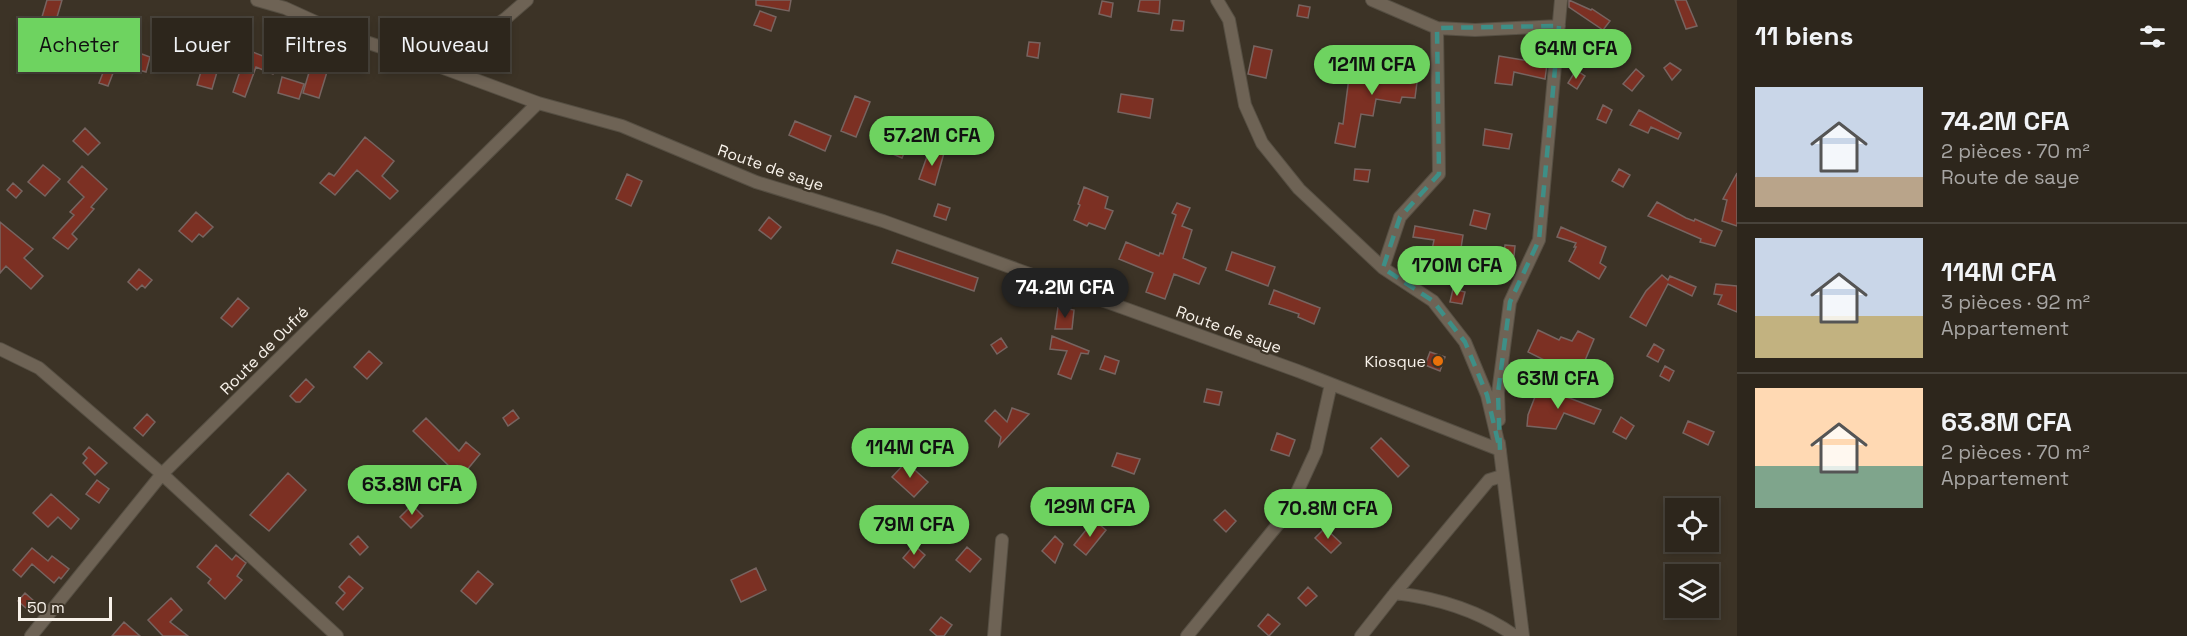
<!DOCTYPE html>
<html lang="fr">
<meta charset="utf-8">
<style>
:root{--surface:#2d261c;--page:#393229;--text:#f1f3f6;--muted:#a7a5a3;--line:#48433b;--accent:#6ed360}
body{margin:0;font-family:"Space Grotesk",sans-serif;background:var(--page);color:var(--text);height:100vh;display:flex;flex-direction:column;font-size:22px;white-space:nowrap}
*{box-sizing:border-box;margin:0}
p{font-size:20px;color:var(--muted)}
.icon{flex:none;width:33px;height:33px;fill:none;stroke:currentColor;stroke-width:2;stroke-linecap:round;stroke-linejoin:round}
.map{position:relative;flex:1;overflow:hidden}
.sheet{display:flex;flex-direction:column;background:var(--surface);width:450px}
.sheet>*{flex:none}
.hud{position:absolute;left:18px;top:18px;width:570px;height:54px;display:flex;gap:12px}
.controls{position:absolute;left:1665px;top:498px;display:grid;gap:12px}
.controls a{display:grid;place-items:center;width:54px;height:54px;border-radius:0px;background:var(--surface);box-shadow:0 3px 9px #0003,0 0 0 2px var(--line);font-size:30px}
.scale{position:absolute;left:18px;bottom:15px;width:94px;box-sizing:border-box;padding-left:6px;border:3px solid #f8f2ea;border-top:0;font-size:16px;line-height:21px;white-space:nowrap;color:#f8f2ea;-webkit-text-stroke:4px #3c3326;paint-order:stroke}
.price{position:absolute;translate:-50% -51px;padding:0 14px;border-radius:21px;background:var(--accent);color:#111;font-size:20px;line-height:39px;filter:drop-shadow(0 2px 3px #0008)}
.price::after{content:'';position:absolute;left:50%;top:36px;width:18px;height:14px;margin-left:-9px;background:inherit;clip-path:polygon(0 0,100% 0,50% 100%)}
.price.current{background:#222;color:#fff}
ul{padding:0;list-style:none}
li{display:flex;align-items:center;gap:18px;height:150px;padding:0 18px}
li+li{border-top:2px solid var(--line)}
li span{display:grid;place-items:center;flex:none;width:168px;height:120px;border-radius:0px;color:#555}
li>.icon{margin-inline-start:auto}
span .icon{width:72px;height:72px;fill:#fffc;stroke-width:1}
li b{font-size:26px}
h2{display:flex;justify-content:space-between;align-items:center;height:72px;padding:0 18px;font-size:26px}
.tag{padding:0 21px;border-radius:0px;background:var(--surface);box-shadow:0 3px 9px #0003,0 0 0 2px var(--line);font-size:21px;line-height:54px}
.tag.current{background:var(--accent);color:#111}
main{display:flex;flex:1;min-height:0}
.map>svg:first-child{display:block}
.building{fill:#7c3023;stroke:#776460;stroke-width:1.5}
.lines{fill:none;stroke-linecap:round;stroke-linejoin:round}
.minor-casing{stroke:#564f43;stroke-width:14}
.minor{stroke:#6e6355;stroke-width:12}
.marked{fill:none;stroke:#3e8f87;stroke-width:4.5;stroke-dasharray:12 8;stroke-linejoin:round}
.food-dot{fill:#e8710a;stroke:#3c3326;stroke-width:2}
.labels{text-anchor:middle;stroke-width:4.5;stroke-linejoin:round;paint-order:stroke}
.street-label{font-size:16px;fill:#f8f2ea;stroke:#3c3326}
.poi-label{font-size:16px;fill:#f8f2ea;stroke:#3c3326;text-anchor:end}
</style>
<main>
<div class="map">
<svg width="1737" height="636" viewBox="0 0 1737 636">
<rect width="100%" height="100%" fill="#3c3326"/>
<!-- building -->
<path class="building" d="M 47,0 L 62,0 L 50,41 L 36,37 Z
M 756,0 L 791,0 L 789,11 L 756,5 Z
M 1140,0 L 1160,0 L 1159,14 L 1138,11 Z
M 1569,0 L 1591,10 L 1592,9 L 1610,21 L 1603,30 L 1569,7 Z
M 1675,0 L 1686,0 L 1697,26 L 1686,29 Z
M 1102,1 L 1113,3 L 1111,17 L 1099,14 Z
M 1299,5 L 1310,7 L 1308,18 L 1297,16 Z
M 760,11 L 776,17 L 771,31 L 754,25 Z
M 178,20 L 196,27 L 197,24 L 208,28 L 204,42 L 174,32 Z
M 1173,20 L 1184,21 L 1183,31 L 1171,30 Z
M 1029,42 L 1040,43 L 1038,58 L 1027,56 Z
M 230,43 L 278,62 L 273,74 L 256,67 L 245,97 L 233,92 L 243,62 L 225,54 Z
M 317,45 L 334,49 L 319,98 L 303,93 Z
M 1254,46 L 1272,50 L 1266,78 L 1248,74 Z
M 207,51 L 222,55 L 212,89 L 197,85 Z
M 111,52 L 120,55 L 108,86 L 99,83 Z
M 139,53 L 150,57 L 146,72 L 135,69 Z
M 160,53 L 172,59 L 168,71 L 154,66 Z
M 1499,56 L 1547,64 L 1545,79 L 1514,72 L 1512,85 L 1495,83 Z
M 1351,62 L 1418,74 L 1415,98 L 1402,97 L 1400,103 L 1376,99 L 1373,116 L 1361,114 L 1355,147 L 1335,143 L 1339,123 L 1343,124 Z
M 1670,63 L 1681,70 L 1672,80 L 1664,68 Z
M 1636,69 L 1644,76 L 1632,91 L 1623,84 Z
M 1576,70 L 1585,76 L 1577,89 L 1568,83 Z
M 282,77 L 304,84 L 299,99 L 278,93 Z
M 1121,94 L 1153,99 L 1150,118 L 1118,112 Z
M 855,96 L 870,102 L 856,137 L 841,131 Z
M 1603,105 L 1612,110 L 1606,123 L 1597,119 Z
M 1639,110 L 1681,133 L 1678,139 L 1651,127 L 1648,133 L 1630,125 Z
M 795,121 L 831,136 L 825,151 L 789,135 Z
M 85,128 L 100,143 L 88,155 L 73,141 Z
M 892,128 L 911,136 L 902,158 L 879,148 L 885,135 L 888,137 Z
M 1485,129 L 1512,134 L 1509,149 L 1483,145 Z
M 365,137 L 394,161 L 382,176 L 398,191 L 390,199 L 357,170 L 335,195 L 320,183 L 329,173 L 334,176 Z
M 930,148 L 944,153 L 935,185 L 919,179 Z
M 43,165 L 60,179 L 45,196 L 28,182 Z
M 82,166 L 107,189 L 91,207 L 94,209 L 72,234 L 77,239 L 68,249 L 53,238 L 74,215 L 70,212 L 84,197 L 68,182 Z
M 1355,169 L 1370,170 L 1368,182 L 1354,180 Z
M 1619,169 L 1630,175 L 1623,187 L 1612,181 Z
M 1737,173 L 1737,226 L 1722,221 L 1727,200 L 1723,199 Z
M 627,174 L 642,181 L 631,206 L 616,199 Z
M 13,183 L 22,191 L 16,198 L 7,190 Z
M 1084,187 L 1108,197 L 1105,208 L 1113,211 L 1105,229 L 1089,223 L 1087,226 L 1074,220 L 1080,205 L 1078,204 Z
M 1657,202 L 1686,218 L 1694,221 L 1695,219 L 1722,231 L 1715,246 L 1700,242 L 1701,239 L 1648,216 Z
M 1177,203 L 1190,208 L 1182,226 L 1192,230 L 1183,258 L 1206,268 L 1199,284 L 1174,274 L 1165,299 L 1146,292 L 1153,273 L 1119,259 L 1126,242 L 1159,256 L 1160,253 L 1163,254 L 1176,215 L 1172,213 Z
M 938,204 L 950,208 L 946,220 L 934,216 Z
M 1474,210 L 1490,214 L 1486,229 L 1470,225 Z
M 196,212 L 213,227 L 203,237 L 199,234 L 192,242 L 179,231 Z
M 769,217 L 781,227 L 771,239 L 759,230 Z
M 0,222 L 33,249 L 24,258 L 43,276 L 31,289 L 6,266 L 0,273 Z
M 1415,226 L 1463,235 L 1461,248 L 1481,250 L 1479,265 L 1431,255 L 1434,240 L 1413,237 Z
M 1561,227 L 1606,247 L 1600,263 L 1606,267 L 1599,279 L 1569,261 L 1576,247 L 1574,247 L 1576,243 L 1557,237 Z
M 1505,245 L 1515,246 L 1514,256 L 1504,255 Z
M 897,250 L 978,278 L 974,291 L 892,263 Z
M 1232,252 L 1275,267 L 1268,286 L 1226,270 Z
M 139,269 L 152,280 L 145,288 L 142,285 L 137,290 L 128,282 Z
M 1662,275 L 1668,280 L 1670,276 L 1696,287 L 1692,296 L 1668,284 L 1646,326 L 1630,317 L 1646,291 Z
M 1716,284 L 1737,286 L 1737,312 L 1718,304 L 1722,295 L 1714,294 Z
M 1453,289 L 1465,292 L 1462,304 L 1450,302 Z
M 1274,290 L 1320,308 L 1314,324 L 1298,317 L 1299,314 L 1269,304 Z
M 238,298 L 249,308 L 232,327 L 221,318 Z
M 1058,307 L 1074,310 L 1072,329 L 1055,329 Z
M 1538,330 L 1559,340 L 1561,337 L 1572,341 L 1578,331 L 1594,339 L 1578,377 L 1555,370 L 1556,366 L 1528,352 Z
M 1052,336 L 1089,351 L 1088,354 L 1081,353 L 1071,379 L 1058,374 L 1067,351 L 1050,349 Z
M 1001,338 L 1007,347 L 997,354 L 991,345 Z
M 1654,344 L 1664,350 L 1658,362 L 1647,356 Z
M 369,351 L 382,363 L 367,379 L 354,367 Z
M 1430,352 L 1445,357 L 1440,371 L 1425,365 Z
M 1105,356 L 1119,361 L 1115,374 L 1100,369 Z
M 1665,366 L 1674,371 L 1669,381 L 1660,376 Z
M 306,379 L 314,387 L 300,402 L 296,402 L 290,396 Z
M 1207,389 L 1222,392 L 1219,405 L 1204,402 Z
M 1538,389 L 1547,392 L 1548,390 L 1601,410 L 1594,424 L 1564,413 L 1556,429 L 1527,426 L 1528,415 Z
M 1012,408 L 1029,414 L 999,446 L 1001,437 L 985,421 L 995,410 L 1007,422 Z
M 513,410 L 519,418 L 508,426 L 503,418 Z
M 147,414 L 155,422 L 143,436 L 134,428 Z
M 1621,417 L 1634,426 L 1626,439 L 1613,432 Z
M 426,418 L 459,451 L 466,442 L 480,454 L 462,476 L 464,478 L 456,488 L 442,477 L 450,467 L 413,431 Z
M 1688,421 L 1714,432 L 1708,445 L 1683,433 Z
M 1277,433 L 1295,440 L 1289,456 L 1271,450 Z
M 1381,438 L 1409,466 L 1398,477 L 1371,448 Z
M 89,447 L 107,463 L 95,475 L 83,463 L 87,458 L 83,454 Z
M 1117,453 L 1140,459 L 1134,474 L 1112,466 Z
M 906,462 L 928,482 L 914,497 L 892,477 Z
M 288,473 L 306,490 L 269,531 L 250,515 Z
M 406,477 L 421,490 L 411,501 L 396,488 Z
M 97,480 L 109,489 L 99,503 L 86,494 Z
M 51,494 L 79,519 L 71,529 L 58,517 L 48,527 L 33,513 Z
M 412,505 L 423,516 L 411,528 L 400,517 Z
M 1225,510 L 1236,521 L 1226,532 L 1214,520 Z
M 1094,520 L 1106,530 L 1086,555 L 1074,545 Z
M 1325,528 L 1341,543 L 1331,553 L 1315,538 Z
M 358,536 L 368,547 L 360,555 L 350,544 Z
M 1055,536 L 1063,544 L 1055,563 L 1042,551 Z
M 216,545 L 232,560 L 236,555 L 246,563 L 237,576 L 242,580 L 225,599 L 208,583 L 211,579 L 197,567 Z
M 914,545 L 925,555 L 914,568 L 903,558 Z
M 967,547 L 981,559 L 970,572 L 956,560 Z
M 32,548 L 48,561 L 52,556 L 69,569 L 61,579 L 59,577 L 54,583 L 32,564 L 21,577 L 13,570 Z
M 756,568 L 766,590 L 741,602 L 731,580 Z
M 478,571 L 493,584 L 476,604 L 461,591 Z
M 349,576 L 363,588 L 343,610 L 336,603 L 345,593 L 339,587 Z
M 1308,587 L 1317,596 L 1306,606 L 1298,598 Z
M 25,593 L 34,601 L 27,609 L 18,601 Z
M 171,598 L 182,610 L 170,622 L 188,636 L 163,636 L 148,620 Z
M 1268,614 L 1280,624 L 1269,636 L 1258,626 Z
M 941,617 L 952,625 L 944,636 L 937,636 L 930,630 Z
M 124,622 L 140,636 L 112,636 Z"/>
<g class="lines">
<defs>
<path id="minor" d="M 257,0 L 285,8 L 342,34 L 438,66 L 538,103 L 622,126 L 756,182 L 883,221 L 1298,371 L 1500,450 L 1487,395 L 1465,342 L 1433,301 L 1383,268 L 1299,189 L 1262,143 L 1245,105 L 1229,20 L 1217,0
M 1372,0 L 1437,28 L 1475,30 L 1559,26
M 438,66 L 505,19 L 527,0
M 1383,268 L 1400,217 L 1439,174 L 1437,28
M 0,349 L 39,368 L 162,474 L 337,636
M 1499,420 L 1498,393 L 1510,302 L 1539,240 L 1561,0
M 1499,443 L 1523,636
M 1395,593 C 1437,598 1480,611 1515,636
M 31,636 L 162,474 L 538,103
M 994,636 L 1002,540
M 1187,636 L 1288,512 L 1316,451 L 1331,384
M 1361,636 L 1395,593 L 1489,480 L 1502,476"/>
</defs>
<!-- minor casing -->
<use href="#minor" class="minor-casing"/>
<!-- minor -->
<use href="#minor" class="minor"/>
</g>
<!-- marked area -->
<path class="marked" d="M 1559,26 L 1539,240 L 1510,302 L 1498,393 L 1500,450 L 1487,395 L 1465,342 L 1433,301 L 1383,268 L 1400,217 L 1439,174 L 1437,28 Z"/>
<!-- markers -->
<circle class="food-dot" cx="1438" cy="361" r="6"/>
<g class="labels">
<!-- street labels -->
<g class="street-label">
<text transform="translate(771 167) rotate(19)" y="6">Route de saye</text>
<text transform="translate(1229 329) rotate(20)" y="6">Route de saye</text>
<text transform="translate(264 350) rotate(-45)" y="6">Route de Oufré</text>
</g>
<!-- poi labels -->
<g class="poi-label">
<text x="1426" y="367">Kiosque</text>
</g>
</g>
</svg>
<div class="controls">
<a><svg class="icon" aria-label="locate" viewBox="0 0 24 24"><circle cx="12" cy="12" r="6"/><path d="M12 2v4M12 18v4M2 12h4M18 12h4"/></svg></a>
<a><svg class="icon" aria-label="layers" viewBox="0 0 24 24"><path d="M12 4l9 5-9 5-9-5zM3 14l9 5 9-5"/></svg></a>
</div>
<div class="scale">50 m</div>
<b class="price" style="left:1576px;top:80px">64M CFA</b>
<b class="price" style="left:1372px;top:96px">121M CFA</b>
<b class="price" style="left:932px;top:167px">57.2M CFA</b>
<b class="price" style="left:1457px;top:297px">170M CFA</b>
<b class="price current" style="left:1065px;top:319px">74.2M CFA</b>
<b class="price" style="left:1558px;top:410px">63M CFA</b>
<b class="price" style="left:910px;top:479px">114M CFA</b>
<b class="price" style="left:412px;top:516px">63.8M CFA</b>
<b class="price" style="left:1090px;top:538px">129M CFA</b>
<b class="price" style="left:1328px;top:540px">70.8M CFA</b>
<b class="price" style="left:914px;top:556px">79M CFA</b>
<div class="hud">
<a class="tag current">Acheter</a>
<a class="tag">Louer</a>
<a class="tag">Filtres</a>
<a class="tag">Nouveau</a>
</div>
</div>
<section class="sheet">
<h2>11 biens<svg class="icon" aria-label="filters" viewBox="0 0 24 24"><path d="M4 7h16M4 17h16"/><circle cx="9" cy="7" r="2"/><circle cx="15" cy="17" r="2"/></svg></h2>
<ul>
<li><span style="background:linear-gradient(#c9d6e8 75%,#b9a48a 0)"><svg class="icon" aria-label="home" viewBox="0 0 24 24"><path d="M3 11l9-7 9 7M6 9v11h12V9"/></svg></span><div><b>74.2M CFA</b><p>2 pièces · 70 m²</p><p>Route de saye</p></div></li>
<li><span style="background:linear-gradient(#c9d6e8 65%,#c2b280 0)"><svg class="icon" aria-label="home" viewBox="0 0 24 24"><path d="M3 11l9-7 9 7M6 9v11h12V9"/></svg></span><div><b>114M CFA</b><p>3 pièces · 92 m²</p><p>Appartement</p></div></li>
<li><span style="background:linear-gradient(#ffd9b3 65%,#7fa58c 0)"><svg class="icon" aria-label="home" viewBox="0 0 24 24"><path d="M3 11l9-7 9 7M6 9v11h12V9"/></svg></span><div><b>63.8M CFA</b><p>2 pièces · 70 m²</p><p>Appartement</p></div></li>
</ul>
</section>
</main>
